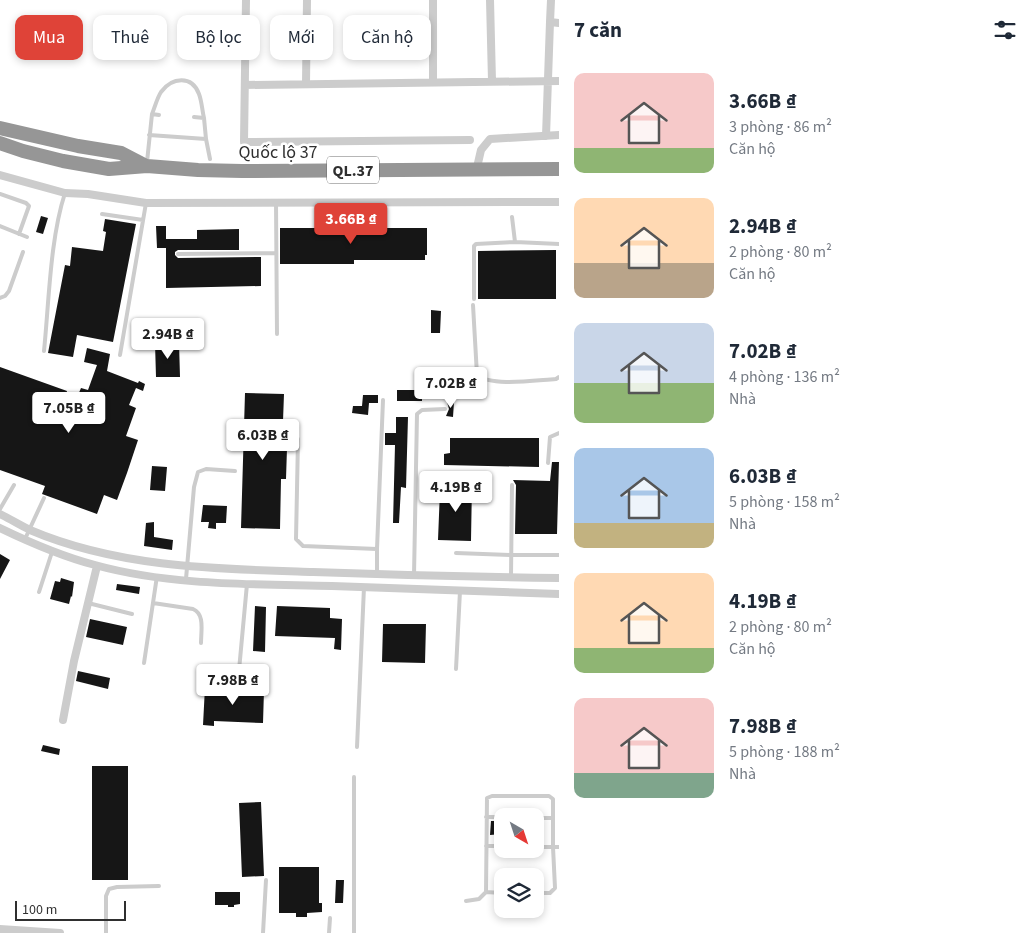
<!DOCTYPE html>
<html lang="vi">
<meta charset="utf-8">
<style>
:root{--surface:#fff;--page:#f2f2f3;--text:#1f2937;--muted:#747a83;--accent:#df4338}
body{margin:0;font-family:"Source Sans 3",sans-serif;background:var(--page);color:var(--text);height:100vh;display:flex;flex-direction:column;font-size:19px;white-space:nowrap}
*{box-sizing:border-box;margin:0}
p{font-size:16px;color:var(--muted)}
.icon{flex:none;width:28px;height:28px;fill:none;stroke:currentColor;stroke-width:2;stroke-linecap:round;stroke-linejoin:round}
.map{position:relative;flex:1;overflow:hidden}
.panel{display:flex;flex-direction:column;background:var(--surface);width:475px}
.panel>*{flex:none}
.top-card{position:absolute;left:15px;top:15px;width:469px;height:45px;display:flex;gap:10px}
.needle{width:32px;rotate:141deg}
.controls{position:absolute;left:494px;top:808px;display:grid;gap:10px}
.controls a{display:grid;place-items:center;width:50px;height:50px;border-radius:10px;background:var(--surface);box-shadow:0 2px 8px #0003;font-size:25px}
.scale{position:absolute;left:15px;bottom:12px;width:111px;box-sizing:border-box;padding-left:5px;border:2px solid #2f2f2f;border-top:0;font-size:14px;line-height:18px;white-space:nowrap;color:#2f2f2f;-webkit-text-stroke:4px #fff;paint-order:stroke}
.price{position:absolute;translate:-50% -42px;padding:0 11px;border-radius:5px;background:#fff;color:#222;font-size:16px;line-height:32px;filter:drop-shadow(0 1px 2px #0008)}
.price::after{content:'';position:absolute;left:50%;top:30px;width:15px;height:11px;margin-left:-8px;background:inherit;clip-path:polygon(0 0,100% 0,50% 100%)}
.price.selected{background:var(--accent);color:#fff}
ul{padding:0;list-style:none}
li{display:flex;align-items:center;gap:15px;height:125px;padding:0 15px}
li span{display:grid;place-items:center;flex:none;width:140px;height:100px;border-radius:10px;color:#555}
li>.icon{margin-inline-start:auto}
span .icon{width:60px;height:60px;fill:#fffc;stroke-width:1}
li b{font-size:21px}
h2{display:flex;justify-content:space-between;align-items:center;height:60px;padding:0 15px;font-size:21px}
.pill{padding:0 18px;border-radius:10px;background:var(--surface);box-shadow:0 2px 8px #0003;font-size:18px;line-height:45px}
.pill.selected{background:var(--accent);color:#fff}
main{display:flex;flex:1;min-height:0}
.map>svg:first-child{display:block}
.building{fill:#161616}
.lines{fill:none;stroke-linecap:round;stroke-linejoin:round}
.lane{stroke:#ccc;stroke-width:4}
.street{stroke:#ccc;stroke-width:8}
.highway{stroke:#969696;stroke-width:14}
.labels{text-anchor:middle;stroke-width:5;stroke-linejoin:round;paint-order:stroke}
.shield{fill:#fff;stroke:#6d6d6d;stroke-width:1}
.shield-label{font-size:16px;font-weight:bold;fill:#2f2f2f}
.street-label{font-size:18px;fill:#2f2f2f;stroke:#fff}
</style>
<main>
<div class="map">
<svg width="559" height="933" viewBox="0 0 559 933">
<rect width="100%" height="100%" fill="#fff"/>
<!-- building -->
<path class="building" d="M 41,216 L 48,218 L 43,234 L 36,232 Z
M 105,219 L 136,224 L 113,342 L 77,335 L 73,357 L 48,353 L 65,265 L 70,266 L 72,247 L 103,251 L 106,232 L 103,231 Z
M 156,226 L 166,226 L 166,239 L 197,239 L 197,230 L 239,229 L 239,250 L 178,250 L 175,252 L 175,255 L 178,258 L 261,257 L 261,286 L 166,288 L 166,248 L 157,248 Z
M 280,228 L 427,228 L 427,255 L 425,255 L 425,260 L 354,260 L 354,264 L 280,264 Z
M 556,250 L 556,299 L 478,299 L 478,251 Z
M 431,310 L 441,311 L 440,333 L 431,333 Z
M 179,342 L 180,377 L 156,377 L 155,343 Z
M 87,348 L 110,354 L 107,371 L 138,383 L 139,381 L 145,384 L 143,391 L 136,388 L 129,405 L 136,408 L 126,436 L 138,440 L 127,473 L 117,500 L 104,495 L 97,514 L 42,494 L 45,486 L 0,470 L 0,367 L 67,391 L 65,399 L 75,401 L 76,394 L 78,395 L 81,388 L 88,390 L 97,365 L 84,362 Z
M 397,390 L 422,390 L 422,401 L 397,401 Z
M 245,393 L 284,394 L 282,448 L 287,448 L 286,479 L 281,479 L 280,529 L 241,528 Z
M 363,395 L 378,395 L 378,403 L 369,403 L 368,415 L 352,413 L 353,406 L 362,406 Z
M 447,402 L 454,402 L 453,417 L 446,416 L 449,409 Z
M 396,417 L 408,417 L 406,488 L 401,487 L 399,523 L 393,523 L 395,445 L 385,445 L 385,433 L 396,433 Z
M 450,438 L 539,438 L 539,467 L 444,465 L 444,454 L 450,453 Z
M 552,462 L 559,462 L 557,534 L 515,534 L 516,485 L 513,480 L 550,481 Z
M 152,466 L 167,467 L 165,491 L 150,490 Z
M 454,482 L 472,483 L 471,541 L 438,540 L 440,490 L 448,490 L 448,488 L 453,488 Z
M 203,505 L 227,506 L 226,523 L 216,523 L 216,529 L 208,528 L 209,522 L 201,522 Z
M 154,522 L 154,537 L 173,540 L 172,550 L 144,546 L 146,523 Z
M 0,554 L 10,560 L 0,579 Z
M 61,578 L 74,582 L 72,597 L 71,596 L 69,604 L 50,599 L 55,581 L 60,582 Z
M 117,584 L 140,587 L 139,594 L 116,590 Z
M 255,606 L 266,607 L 265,652 L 253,651 Z
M 277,606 L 330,608 L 330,618 L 342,619 L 341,650 L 334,649 L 335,638 L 275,636 Z
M 90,619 L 127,627 L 123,645 L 86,637 Z
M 383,624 L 426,624 L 425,663 L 382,662 Z
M 78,671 L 110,678 L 108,689 L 76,681 Z
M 205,687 L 264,690 L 263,723 L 214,721 L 214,726 L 203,725 Z
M 43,745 L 60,749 L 59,755 L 41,751 Z
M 92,766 L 128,766 L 128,880 L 92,880 Z
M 261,802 L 264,876 L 242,877 L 239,803 Z
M 491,821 L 502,821 L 502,834 L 490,835 Z
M 279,867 L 319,867 L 319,903 L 322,903 L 322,912 L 307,913 L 307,917 L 296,917 L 296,913 L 279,913 Z
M 336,880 L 344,880 L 343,903 L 335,903 Z
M 215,892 L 240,892 L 240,904 L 234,905 L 234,907 L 228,907 L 228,905 L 215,905 Z"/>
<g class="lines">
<!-- lane -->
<path class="lane" d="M 152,114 C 155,107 157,98 161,92 C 172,77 192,75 199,94 C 202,102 202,110 204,118
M 194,117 L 204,118 L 206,139 L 210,159
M 149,135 L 206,139
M 147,162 L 152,114 L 159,115
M 0,194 L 26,203 L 29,206 L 19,234
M 276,202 L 277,334
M 102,214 L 143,220
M 512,217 L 515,242
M 0,226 L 27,237
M 178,254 L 276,253
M 0,298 L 5,296 L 9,291 L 23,252
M 474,299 L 474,246 L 476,244 L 515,242 L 559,244
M 473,305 L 477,375 C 491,387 537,380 556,379 L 559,377
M 44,351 C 49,302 50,239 65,193
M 120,355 L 146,203
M 298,439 L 296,539 L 303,546 L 377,549 L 377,575
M 548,463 L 550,437 L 559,433
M 0,509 L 14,485
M 25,539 L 44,498
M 377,549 L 383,400
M 456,553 L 511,555 L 559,555
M 414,576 L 417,414 L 422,410 L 445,409
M 511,577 L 512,485
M 186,579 L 194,487 L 198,472 L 206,469 L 235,471
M 39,592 L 52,552
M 88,603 L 132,614
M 153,603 L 193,609 C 205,614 201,631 201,643
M 144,663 L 157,576
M 456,669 L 460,591
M 238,681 L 247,584
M 357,747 L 364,587
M 354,777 L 354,933
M 486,817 L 502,817
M 535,818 L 553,818
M 486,846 L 502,846
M 535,847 L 559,847
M 486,892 L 502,893
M 466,901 L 479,899 L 486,892 L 487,798 L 492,796 L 549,796 L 553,799 L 553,847 L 555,888 L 550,893 L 535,893
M 106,933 L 106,896 L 109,889 L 117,887 L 159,886
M 263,933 L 266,880
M 329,933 L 330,918"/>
<!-- street -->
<path class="street" d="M 246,0 L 244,142 L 470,140
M 490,0 L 492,81
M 550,22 L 551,0
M 433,82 L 433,0
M 306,84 L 307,0
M 245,85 L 559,81
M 546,136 L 550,22 L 559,23
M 478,163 L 481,150 L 490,139 L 559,135
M 0,175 L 65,193 L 88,194 L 146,203 L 559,202
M 0,514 C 10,519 20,525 30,530 C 119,568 218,569 313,572 C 395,575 477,577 559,578
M 0,528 C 31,543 61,556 95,565 C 171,586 254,584 332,586 C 408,589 483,591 559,594
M 63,720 L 74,661 L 97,566
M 0,929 L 60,933"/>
<!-- highway -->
<path class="highway" d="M 0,128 L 78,146 L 121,153 L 146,166
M 0,143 L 23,151 L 63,161 L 109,169 L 147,166 L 198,170 L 242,171 L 559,169"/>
</g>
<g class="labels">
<!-- shield labels -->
<rect class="shield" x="327" y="156.5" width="52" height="27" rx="4"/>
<g class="shield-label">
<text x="353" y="176">QL.37</text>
</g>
<!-- street labels -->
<g class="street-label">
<text x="278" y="158">Quốc lộ 37</text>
</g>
</g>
</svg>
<div class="controls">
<a><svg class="needle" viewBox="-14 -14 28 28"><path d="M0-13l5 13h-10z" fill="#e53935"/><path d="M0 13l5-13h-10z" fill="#747a83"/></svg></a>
<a><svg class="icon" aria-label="layers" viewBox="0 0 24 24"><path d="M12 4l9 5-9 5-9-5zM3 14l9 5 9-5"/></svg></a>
</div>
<div class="scale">100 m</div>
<b class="price selected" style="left:351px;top:245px">3.66B ₫</b>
<b class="price" style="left:168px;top:360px">2.94B ₫</b>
<b class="price" style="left:451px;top:409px">7.02B ₫</b>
<b class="price" style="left:69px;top:434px">7.05B ₫</b>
<b class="price" style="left:263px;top:461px">6.03B ₫</b>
<b class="price" style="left:456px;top:513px">4.19B ₫</b>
<b class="price" style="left:233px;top:706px">7.98B ₫</b>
<div class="top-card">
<a class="pill selected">Mua</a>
<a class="pill">Thuê</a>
<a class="pill">Bộ lọc</a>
<a class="pill">Mới</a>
<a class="pill">Căn hộ</a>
</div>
</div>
<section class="panel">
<h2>7 căn<svg class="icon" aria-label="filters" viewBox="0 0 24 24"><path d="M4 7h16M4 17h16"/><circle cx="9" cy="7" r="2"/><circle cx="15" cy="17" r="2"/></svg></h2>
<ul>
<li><span style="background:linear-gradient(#f6c9c9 75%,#8fb573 0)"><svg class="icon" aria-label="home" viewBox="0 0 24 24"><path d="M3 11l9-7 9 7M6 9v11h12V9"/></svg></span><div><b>3.66B ₫</b><p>3 phòng · 86 m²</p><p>Căn hộ</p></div></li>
<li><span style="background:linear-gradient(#ffd9b3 65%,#b9a48a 0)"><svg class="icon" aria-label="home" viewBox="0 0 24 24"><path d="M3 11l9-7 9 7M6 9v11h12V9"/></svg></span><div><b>2.94B ₫</b><p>2 phòng · 80 m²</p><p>Căn hộ</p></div></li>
<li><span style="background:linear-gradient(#c9d6e8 60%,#8fb573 0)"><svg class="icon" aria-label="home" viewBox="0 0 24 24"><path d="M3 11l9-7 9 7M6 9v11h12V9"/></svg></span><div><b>7.02B ₫</b><p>4 phòng · 136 m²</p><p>Nhà</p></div></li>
<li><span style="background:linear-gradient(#a9c7e8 75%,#c2b280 0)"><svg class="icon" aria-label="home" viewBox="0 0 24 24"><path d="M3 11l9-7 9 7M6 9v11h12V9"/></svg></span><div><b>6.03B ₫</b><p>5 phòng · 158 m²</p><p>Nhà</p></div></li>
<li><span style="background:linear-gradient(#ffd9b3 75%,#8fb573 0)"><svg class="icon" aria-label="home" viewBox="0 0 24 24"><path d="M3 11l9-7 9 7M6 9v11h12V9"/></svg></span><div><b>4.19B ₫</b><p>2 phòng · 80 m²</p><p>Căn hộ</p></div></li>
<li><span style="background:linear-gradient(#f6c9c9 75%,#7fa58c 0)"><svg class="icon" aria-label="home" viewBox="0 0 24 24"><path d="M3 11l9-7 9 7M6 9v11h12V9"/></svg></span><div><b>7.98B ₫</b><p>5 phòng · 188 m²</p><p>Nhà</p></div></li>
</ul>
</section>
</main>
